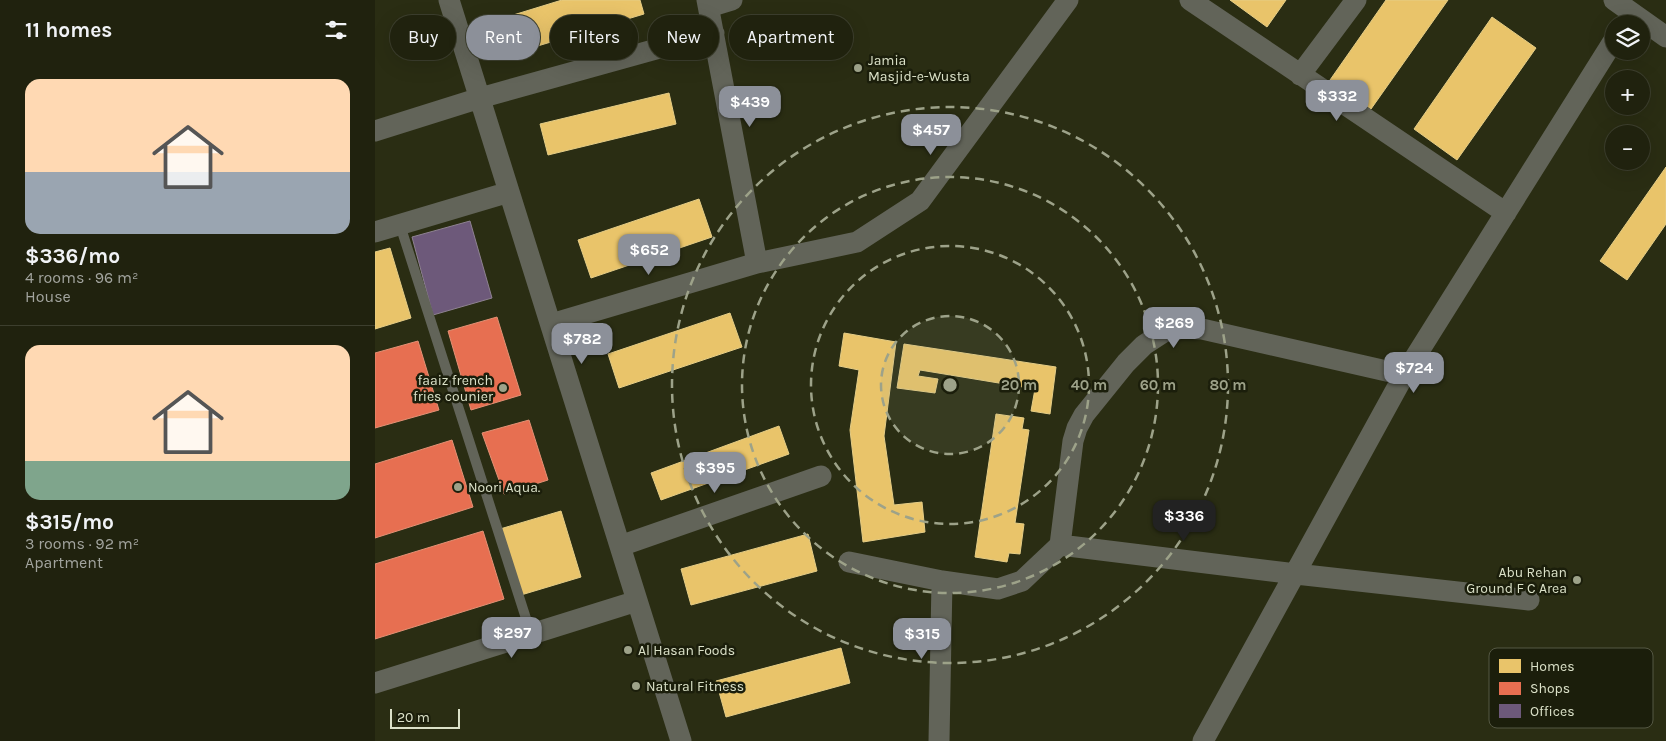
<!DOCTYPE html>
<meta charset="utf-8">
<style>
:root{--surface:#20220e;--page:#2d2f1c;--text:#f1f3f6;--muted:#a2a49e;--line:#3d3f2e;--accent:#8c9099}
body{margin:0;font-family:Karla,sans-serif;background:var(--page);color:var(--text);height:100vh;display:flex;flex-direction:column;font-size:19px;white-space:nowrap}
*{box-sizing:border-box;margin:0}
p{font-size:16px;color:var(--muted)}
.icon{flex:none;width:28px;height:28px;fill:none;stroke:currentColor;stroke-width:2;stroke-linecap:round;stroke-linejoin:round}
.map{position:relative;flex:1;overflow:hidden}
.side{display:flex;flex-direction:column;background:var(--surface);width:375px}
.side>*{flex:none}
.guide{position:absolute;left:15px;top:15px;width:475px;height:45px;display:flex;gap:10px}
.tools{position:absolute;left:1230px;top:15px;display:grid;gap:10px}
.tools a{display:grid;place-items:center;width:45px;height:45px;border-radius:50%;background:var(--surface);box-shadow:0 5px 20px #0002,0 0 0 1px var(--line);font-size:25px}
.scale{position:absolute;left:15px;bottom:12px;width:70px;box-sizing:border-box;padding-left:5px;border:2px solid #dbe1c8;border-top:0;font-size:14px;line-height:18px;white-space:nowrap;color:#dbe1c8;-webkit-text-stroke:4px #1b1e0b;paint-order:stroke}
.price{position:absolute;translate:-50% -42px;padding:0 11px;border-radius:10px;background:var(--accent);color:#fff;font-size:16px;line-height:32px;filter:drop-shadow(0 1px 2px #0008)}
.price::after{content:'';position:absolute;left:50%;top:30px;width:15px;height:11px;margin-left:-8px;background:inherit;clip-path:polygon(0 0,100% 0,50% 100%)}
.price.current{background:#222;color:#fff}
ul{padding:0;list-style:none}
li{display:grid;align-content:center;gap:10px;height:265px;padding:0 25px}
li+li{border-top:1px solid var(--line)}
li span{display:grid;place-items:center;height:155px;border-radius:15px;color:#555}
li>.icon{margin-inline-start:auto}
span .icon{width:90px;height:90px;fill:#fffc;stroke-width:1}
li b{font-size:21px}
h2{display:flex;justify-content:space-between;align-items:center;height:60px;padding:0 25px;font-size:21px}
.pill{padding:0 18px;border-radius:22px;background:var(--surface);box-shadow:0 5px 20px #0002,0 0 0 1px var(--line);font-size:18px;line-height:45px}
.pill.current{background:var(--accent);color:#fff}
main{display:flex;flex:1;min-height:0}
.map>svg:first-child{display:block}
.homes{fill:#e9c46a;stroke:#e5cd86}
.shops{fill:#e76f51;stroke:#e39175}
.offices{fill:#6d597a;stroke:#8e8291}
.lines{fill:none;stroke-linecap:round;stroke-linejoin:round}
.lane{stroke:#626459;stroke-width:10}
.street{stroke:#626459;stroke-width:21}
.ring{fill:none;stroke:#9da289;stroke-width:2.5;stroke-dasharray:9 6}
.poi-dot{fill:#9da289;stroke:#1b1e0b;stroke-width:2}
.labels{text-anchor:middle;stroke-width:5;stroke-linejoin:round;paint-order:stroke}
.poi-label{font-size:14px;fill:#dbe1c8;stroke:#1b1e0b;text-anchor:start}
.key{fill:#1b1e0b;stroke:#555844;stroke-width:1}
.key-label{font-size:14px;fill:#dbe1c8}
.centre{fill:#9da289;stroke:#1b1e0b;stroke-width:2.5}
.ring-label{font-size:15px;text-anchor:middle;font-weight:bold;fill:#9da289;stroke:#1b1e0b;stroke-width:5;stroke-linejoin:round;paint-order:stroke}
</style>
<main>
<section class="side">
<h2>11 homes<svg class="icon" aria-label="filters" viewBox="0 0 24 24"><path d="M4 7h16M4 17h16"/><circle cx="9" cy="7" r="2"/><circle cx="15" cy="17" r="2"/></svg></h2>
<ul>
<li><span style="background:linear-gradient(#ffd9b3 60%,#9aa5b1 0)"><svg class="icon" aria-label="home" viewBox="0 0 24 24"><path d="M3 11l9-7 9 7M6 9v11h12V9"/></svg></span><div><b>$336/mo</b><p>4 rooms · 96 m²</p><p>House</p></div></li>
<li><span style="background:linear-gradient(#ffd9b3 75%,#7fa58c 0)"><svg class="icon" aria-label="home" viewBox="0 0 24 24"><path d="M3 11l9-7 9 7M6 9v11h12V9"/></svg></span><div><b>$315/mo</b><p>3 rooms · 92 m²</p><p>Apartment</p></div></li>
</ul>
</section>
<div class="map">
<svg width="1291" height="741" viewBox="0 0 1291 741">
<rect width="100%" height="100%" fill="#2a2d13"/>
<!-- homes -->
<path class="homes" d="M 187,0 L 265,0 L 269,14 L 146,51 L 135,16 Z
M 855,0 L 911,0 L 892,27 Z
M 1011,0 L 1073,0 L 996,109 L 955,80 Z
M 1117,17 L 1161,48 L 1082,160 L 1039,129 Z
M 294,93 L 301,124 L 173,155 L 165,124 Z
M 1291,167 L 1291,224 L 1252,280 L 1225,261 Z
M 324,199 L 337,237 L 216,278 L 203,240 Z
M 15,248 L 36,318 L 0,329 L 0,252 Z
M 355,313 L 367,347 L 244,388 L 233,354 Z
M 469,333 L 521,342 L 509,436 L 519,505 L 547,502 L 550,532 L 488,542 L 475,430 L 484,370 L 464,366 Z
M 529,344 L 681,367 L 675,414 L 656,411 L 660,389 L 545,370 L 543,376 L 563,379 L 560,393 L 522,388 Z
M 621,414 L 649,418 L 647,429 L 654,430 L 640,523 L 649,524 L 645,554 L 634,553 L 632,562 L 600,557 Z
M 404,426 L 414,454 L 286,500 L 276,473 Z
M 186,511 L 206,577 L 146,595 L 125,529 Z
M 433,534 L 442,571 L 316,605 L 306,569 Z
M 466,648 L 475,683 L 351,717 L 341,681 Z"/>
<!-- shops -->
<path class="shops" d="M 122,317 L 146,395 L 96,410 L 73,331 Z
M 43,341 L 64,410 L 0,428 L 0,353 Z
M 154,420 L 173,480 L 129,494 L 107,433 Z
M 77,440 L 98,507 L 0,538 L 0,464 Z
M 108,531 L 129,599 L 0,639 L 0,564 Z"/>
<!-- offices -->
<path class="offices" d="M 95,221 L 117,298 L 58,315 L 37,237 Z"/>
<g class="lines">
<!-- lane -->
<path class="lane" d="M 25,225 L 156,634"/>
<!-- street -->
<path class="street" d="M 74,0 L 306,741
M 332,0 L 382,263
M 815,0 L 1131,213
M 1239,0 L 1291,37
M 334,7 L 357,0
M 925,75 L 981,0
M 0,131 L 105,98 L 339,33
M 0,232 L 134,192
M 176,324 L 382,263 L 482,242 L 545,201 L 693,0
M 685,545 L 698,441 L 702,428 L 709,415 L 751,363 L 769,345 L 789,332 L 808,328 L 827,329 L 1029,375
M 245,546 L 446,476
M 474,562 L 567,581 L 623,589 L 647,581 L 685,545 L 921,574 L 1154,600
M 0,683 L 262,601
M 564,741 L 567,581
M 828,741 L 1029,375 L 1239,40"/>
</g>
<!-- distance rings -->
<circle cx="575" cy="385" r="69" fill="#9da289" fill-opacity=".12"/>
<g class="ring">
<circle cx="575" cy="385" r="69"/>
<circle cx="575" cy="385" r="139"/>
<circle cx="575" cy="385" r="208"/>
<circle cx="575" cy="385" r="278"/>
</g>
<!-- markers -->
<g class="poi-dot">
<circle cx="483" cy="68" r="5"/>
<circle cx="128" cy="388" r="5"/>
<circle cx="83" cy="487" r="5"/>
<circle cx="1202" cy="580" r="5"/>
<circle cx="253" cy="650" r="5"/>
<circle cx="261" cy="686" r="5"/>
</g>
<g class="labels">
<!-- poi labels -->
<g class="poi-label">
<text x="493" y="65">Jamia<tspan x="493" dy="16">Masjid-e-Wusta</tspan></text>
<text x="118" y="385" text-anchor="end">faaiz french<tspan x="118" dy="16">fries counier</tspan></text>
<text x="93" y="492">Noori Aqua.</text>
<text x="1192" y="577" text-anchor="end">Abu Rehan<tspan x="1192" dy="16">Ground F C Area</tspan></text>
<text x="263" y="655">Al Hasan Foods</text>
<text x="271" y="691">Natural Fitness</text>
</g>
</g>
<!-- legend -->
<rect x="1114" y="648" width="164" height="80" rx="8" class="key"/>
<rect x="1124" y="659" width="22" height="14" fill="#e9c46a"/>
<rect x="1124" y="682" width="22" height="13" fill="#e76f51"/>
<rect x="1124" y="704" width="22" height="14" fill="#6d597a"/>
<g class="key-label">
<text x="1155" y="671">Homes</text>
<text x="1155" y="693">Shops</text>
<text x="1155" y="716">Offices</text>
</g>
<circle cx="575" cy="385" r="8" class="centre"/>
<g class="ring-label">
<text x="644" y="390">20 m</text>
<text x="714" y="390">40 m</text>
<text x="783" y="390">60 m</text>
<text x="853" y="390">80 m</text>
</g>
</svg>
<div class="tools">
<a><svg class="icon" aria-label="layers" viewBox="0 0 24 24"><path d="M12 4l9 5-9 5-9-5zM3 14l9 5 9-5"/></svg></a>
<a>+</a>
<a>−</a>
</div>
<div class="scale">20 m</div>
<b class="price" style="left:962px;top:122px">$332</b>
<b class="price" style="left:375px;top:128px">$439</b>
<b class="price" style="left:556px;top:156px">$457</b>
<b class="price" style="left:274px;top:276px">$652</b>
<b class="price" style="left:799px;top:349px">$269</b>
<b class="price" style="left:207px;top:365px">$782</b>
<b class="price" style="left:1039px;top:394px">$724</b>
<b class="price" style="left:340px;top:494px">$395</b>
<b class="price current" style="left:809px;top:542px">$336</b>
<b class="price" style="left:137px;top:659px">$297</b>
<b class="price" style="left:547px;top:660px">$315</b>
<div class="guide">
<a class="pill">Buy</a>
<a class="pill current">Rent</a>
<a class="pill">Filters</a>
<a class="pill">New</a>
<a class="pill">Apartment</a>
</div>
</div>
</main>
